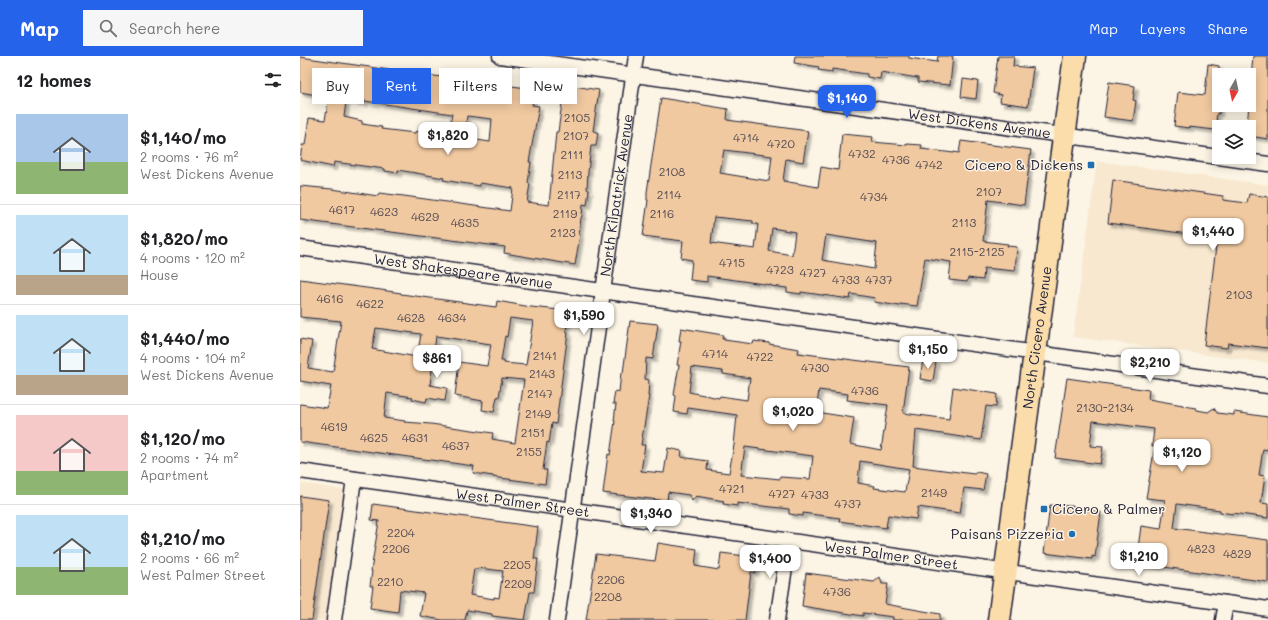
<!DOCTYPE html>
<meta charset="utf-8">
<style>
:root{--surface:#fff;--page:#f6f6f6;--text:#202124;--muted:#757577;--line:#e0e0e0;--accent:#2563eb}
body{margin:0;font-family:Mali,sans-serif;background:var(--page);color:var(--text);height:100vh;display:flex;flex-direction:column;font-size:15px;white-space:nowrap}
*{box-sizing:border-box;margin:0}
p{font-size:13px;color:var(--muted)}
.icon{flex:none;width:22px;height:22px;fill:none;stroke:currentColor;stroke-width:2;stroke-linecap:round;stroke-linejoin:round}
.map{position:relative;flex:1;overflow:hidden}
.sheet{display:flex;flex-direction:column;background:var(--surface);width:300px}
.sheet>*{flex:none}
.top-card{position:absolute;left:12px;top:12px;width:380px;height:36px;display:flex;gap:8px}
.needle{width:26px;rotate:189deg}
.tools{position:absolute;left:912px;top:12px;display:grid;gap:8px}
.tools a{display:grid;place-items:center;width:44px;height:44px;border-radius:0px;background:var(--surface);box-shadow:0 2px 10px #0003;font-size:20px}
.price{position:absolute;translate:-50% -34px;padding:0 9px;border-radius:8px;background:#fff;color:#222;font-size:13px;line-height:26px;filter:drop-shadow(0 1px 2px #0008)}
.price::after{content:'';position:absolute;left:50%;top:24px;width:12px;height:9px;margin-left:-6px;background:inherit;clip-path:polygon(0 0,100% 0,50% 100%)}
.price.on{background:var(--accent);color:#fff}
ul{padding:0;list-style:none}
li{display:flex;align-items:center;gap:12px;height:100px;padding:0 16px}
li+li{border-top:1px solid var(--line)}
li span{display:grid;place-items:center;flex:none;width:112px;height:80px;border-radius:0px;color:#555}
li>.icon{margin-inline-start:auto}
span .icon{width:48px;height:48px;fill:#fffc;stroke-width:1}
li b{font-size:17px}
h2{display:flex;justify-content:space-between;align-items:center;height:48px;padding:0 16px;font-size:17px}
.pill{padding:0 14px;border-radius:0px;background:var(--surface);box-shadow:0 2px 10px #0003;font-size:14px;line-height:36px}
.pill.on{background:var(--accent);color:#fff}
header{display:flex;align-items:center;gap:24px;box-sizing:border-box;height:56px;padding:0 20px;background:var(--accent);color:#fff}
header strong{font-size:19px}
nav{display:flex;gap:22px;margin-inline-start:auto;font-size:14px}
.search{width:280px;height:36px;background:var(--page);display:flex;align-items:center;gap:10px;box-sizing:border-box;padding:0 14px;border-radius:0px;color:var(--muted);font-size:15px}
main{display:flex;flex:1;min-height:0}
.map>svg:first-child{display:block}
.built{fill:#f8e8d0}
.building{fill:#f0c9a0;stroke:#22223b;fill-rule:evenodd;filter:url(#shadow)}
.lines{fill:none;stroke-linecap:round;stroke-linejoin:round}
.minor-casing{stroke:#22223b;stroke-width:17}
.primary-casing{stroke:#22223b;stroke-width:25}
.minor{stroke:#fcf5e5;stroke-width:14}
.primary{stroke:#faddab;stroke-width:22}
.poi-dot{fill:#1f6fb2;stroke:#fcf5e5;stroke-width:1.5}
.labels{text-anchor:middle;stroke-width:3;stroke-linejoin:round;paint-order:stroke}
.number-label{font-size:12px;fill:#564c54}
.street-label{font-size:14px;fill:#22223b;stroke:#fcf5e5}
.poi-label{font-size:14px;fill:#22223b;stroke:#fcf5e5;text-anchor:end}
</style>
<header>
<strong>Map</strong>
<div class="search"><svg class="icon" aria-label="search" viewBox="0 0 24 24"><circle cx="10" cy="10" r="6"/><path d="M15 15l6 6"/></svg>Search here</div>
<nav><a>Map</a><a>Layers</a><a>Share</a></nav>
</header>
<main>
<section class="sheet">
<h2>12 homes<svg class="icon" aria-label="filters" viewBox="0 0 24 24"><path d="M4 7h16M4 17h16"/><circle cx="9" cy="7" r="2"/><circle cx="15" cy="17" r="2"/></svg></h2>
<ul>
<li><span style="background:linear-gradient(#a9c7e8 60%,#8fb573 0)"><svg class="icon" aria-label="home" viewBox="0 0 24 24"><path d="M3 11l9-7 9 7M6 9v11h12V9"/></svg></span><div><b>$1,140/mo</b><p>2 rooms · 76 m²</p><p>West Dickens Avenue</p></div></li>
<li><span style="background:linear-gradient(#bfe0f5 75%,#b9a48a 0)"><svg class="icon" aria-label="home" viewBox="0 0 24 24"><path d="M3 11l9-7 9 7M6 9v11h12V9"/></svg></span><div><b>$1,820/mo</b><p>4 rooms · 120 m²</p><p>House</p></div></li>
<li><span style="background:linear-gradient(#bfe0f5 75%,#b9a48a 0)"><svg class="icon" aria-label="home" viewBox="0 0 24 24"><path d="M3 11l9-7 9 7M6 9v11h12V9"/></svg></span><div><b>$1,440/mo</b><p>4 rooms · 104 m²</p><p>West Dickens Avenue</p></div></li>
<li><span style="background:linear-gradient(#f6c9c9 70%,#8fb573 0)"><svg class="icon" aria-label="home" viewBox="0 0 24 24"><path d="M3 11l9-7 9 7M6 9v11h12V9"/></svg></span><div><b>$1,120/mo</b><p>2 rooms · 74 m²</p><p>Apartment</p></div></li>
<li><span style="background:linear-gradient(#bfe0f5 65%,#8fb573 0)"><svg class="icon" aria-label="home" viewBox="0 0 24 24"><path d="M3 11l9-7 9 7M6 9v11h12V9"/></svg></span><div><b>$1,210/mo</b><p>2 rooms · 66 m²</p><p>West Palmer Street</p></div></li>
</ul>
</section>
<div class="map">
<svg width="968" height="564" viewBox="0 0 968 564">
<defs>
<filter id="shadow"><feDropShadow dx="3.5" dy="3.5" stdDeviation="1" flood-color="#0004"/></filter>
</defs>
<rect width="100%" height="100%" fill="#fcf5e5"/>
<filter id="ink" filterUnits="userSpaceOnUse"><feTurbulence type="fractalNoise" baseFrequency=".025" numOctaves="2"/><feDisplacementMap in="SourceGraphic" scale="8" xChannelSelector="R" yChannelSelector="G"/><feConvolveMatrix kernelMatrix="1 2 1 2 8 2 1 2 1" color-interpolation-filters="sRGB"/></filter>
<g filter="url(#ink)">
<!-- built -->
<path class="built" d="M 797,105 L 968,129 L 968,307 L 773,281 Z
M 0,427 L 45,434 L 26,564 L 0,564 Z"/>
<!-- building -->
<path class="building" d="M 495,0 L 609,0 L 609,2 L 637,6 L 638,0 L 653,0 L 650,29 L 618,26 L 618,22 L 581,16 L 580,23 L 567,21 L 567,18 L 532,13 L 532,16 L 518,14 L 519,11 L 494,7 Z
M 698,0 L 714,0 L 713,10 L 733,12 L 728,50 L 700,46 L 701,39 L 693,37 Z
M 953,0 L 968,0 L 968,83 L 949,80 L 949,71 L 947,71 Z
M 0,1 L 111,17 L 235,33 L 232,49 L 239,50 L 229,106 L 231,106 L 228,127 L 230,128 L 227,146 L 249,149 L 256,76 L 258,76 L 262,47 L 260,47 L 261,28 L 299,34 L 293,75 L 298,76 L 296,90 L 291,90 L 288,116 L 287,133 L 289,134 L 287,149 L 283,148 L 282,160 L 281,162 L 279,179 L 280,179 L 275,209 L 204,197 L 205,191 L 0,164 L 0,130 L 32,133 L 78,140 L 79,137 L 104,140 L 210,155 L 213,132 L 180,127 L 180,130 L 143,124 L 144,122 L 116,117 L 98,114 L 98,117 L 85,115 L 85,113 L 34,106 L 33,111 L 0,104 L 2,89 L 5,89 L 9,62 L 25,64 L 29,41 L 0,36 ZM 46,45 L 65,47 L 65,45 L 152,58 L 148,80 L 116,75 L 115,77 L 81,73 L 82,71 L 62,68 L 62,65 L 44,61 ZM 167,60 L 192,63 L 190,86 L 164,82 Z
M 908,8 L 919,10 L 919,58 L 917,57 L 915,74 L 889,71 L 889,72 L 874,70 L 878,36 L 905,39 Z
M 663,23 L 678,25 L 676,43 L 661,41 Z
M 809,26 L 835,30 L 833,44 L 836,45 L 833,65 L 804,61 Z
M 361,42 L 428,53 L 427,64 L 508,75 L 503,106 L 486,103 L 483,125 L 518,131 L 521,111 L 538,114 L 542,78 L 573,81 L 572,86 L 607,89 L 607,88 L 622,89 L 621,93 L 654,97 L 654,96 L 659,97 L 661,85 L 731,94 L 724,149 L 688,144 L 683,185 L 708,188 L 707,190 L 717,191 L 715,215 L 684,212 L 683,224 L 668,222 L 667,226 L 649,224 L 651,206 L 625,202 L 617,250 L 600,248 L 600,250 L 574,246 L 575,242 L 551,238 L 550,243 L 501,236 L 501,238 L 487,236 L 487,232 L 471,230 L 471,229 L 407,220 L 407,226 L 390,224 L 392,204 L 381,202 L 383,185 L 343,180 L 348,144 L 347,144 L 347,136 ZM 424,94 L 472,100 L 469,125 L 420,117 ZM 414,161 L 453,165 L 453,168 L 458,168 L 455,193 L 411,187 ZM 472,172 L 495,176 L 492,199 L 469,195 ZM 526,179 L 577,187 L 574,213 L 522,204 Z
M 813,124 L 923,140 L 923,144 L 947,147 L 949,138 L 968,141 L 968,292 L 928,287 L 927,292 L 904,289 L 917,182 L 808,167 Z
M 0,223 L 81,234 L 101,237 L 101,238 L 196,251 L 197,245 L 231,251 L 269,255 L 266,275 L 268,276 L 256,368 L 252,367 L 249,387 L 247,386 L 243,414 L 247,414 L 245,428 L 193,421 L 193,420 L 173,417 L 174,410 L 0,386 L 0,348 L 27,352 L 31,330 L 0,325 L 0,283 L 12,285 L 8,312 L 33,316 L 41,265 L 0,261 ZM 210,262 L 233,265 L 226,309 L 204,307 L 204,305 L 201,305 L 205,280 L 207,281 ZM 76,272 L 121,278 L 117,301 L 72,293 ZM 136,280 L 191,288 L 187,310 L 159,306 L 155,340 L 183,345 L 182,354 L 194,356 L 197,341 L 199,341 L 202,322 L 224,324 L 215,387 L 192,383 L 193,377 L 131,368 L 104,366 L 105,365 L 84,362 L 87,337 L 113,341 L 112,343 L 126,346 L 127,342 L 145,345 L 147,332 L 130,329 Z
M 330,265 L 358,268 L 353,303 L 346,302 L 345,323 L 349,324 L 348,340 L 349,340 L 341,389 L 345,389 L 341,415 L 364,417 L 368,392 L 382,395 L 381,401 L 408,405 L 407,414 L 429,417 L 434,389 L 437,359 L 388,352 L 387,358 L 374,356 L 376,340 L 374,339 L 379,309 L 377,309 L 381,285 L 379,285 L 381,272 L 423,279 L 422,283 L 424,282 L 424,284 L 453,288 L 454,285 L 469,287 L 469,288 L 499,293 L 498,297 L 609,311 L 603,357 L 649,363 L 653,331 L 697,338 L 696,351 L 686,350 L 681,384 L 616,374 L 613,410 L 674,418 L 677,416 L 686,418 L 683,434 L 664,432 L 660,457 L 618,451 L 616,463 L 588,459 L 586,472 L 539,465 L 540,462 L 503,457 L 503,460 L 489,458 L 489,453 L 437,447 L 437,450 L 423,448 L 424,445 L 396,440 L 392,445 L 389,439 L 368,436 L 367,445 L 303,437 L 308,398 L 310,399 L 315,365 L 314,365 L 316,348 L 313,348 L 315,335 L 319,336 L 321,317 L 323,317 ZM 392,311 L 423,315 L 423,318 L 450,322 L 447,344 L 420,340 L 419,342 L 389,336 ZM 519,334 L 548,338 L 547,344 L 588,349 L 581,394 L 550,388 L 554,362 L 516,356 ZM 445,391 L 513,400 L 510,423 L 480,421 L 480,423 L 441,419 ZM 560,405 L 609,413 L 605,436 L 574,432 L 575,430 L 558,427 Z
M 623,303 L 636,305 L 633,325 L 620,323 Z
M 767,322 L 849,334 L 848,343 L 883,349 L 883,350 L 896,352 L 897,354 L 908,356 L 914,352 L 917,357 L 934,359 L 934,356 L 968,361 L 968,394 L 963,393 L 959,419 L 965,420 L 961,447 L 968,448 L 968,462 L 933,457 L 933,458 L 920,456 L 920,454 L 877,448 L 874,472 L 968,484 L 968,526 L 836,507 L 841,470 L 861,473 L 865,444 L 846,442 L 855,390 L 852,390 L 854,373 L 793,365 L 790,390 L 803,391 L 800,408 L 755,402 Z
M 0,440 L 29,444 L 12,564 L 0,564 Z
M 73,448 L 238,471 L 234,503 L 238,503 L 234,536 L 230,536 L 225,564 L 192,560 L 192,558 L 167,554 L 165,564 L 142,564 L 120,560 L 124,537 L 100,534 L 98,556 L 70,552 L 73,530 L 70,530 L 72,515 L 71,515 L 79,465 L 71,464 ZM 178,512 L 203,515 L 199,542 L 194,541 L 194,543 L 170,539 L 174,513 L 178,513 Z
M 750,449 L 772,450 L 778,453 L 801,456 L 795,501 L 792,500 L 792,503 L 744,497 Z
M 358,487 L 397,493 L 395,510 L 419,514 L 421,497 L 454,501 L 457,506 L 455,517 L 451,516 L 445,564 L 286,564 L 296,498 L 355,505 Z
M 506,517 L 574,526 L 580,521 L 582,528 L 588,528 L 585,548 L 640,558 L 640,564 L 593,564 L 593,561 L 563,557 L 563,560 L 502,550 Z"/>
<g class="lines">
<defs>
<g id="minor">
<path id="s1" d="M 200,0 L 968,108"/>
<path id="s2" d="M 0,192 L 968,330"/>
<path id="s3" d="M 0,415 L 968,553"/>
<path d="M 34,564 L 54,423"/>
<path id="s4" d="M 257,564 L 336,0"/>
<path d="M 477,564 L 489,485"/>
<path d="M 923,564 L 926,547"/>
</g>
<g id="primary">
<path id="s5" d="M 699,564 L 775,0"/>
</g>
</defs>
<!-- minor casing -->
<use href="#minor" class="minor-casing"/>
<!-- primary casing -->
<use href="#primary" class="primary-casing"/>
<!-- minor -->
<use href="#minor" class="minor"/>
<!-- primary -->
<use href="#primary" class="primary"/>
</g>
</g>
<!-- markers -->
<g class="poi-dot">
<rect x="787" y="105" width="8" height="8" rx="2"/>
<rect x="740" y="449" width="8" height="8" rx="2"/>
<circle cx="772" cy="478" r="4"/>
</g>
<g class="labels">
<!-- number labels -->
<g class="number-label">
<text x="277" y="66">2105</text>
<text x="276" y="84">2107</text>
<text x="446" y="86">4714</text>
<text x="481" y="92">4720</text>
<text x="562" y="102">4732</text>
<text x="272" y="103">2111</text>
<text x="596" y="108">4736</text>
<text x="629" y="113">4742</text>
<text x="372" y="120">2108</text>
<text x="270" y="123">2113</text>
<text x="689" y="140">2107</text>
<text x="269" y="143">2117</text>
<text x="369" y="143">2114</text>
<text x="574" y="145">4734</text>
<text x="42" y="158">4617</text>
<text x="84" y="160">4623</text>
<text x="265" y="162">2119</text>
<text x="362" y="162">2116</text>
<text x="125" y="165">4629</text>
<text x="165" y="171">4635</text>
<text x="664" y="171">2113</text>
<text x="263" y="181">2123</text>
<text x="677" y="200">2115-2125</text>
<text x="432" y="211">4715</text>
<text x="480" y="218">4723</text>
<text x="513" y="221">4727</text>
<text x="546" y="228">4733</text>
<text x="579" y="228">4737</text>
<text x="939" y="243">2103</text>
<text x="30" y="247">4616</text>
<text x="70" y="252">4622</text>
<text x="111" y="266">4628</text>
<text x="152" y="266">4634</text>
<text x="415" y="302">4714</text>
<text x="245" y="304">2141</text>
<text x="460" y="305">4722</text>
<text x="515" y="316">4730</text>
<text x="242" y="322">2143</text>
<text x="565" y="339">4736</text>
<text x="240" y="342">2147</text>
<text x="805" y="356">2130-2134</text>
<text x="238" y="362">2149</text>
<text x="34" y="375">4619</text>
<text x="233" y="381">2151</text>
<text x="74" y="386">4625</text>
<text x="115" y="386">4631</text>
<text x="156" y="394">4637</text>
<text x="229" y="400">2155</text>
<text x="432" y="437">4721</text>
<text x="634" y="441">2149</text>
<text x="482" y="442">4727</text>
<text x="515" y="443">4733</text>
<text x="548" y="452">4737</text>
<text x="101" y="481">2204</text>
<text x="96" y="497">2206</text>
<text x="901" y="497">4823</text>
<text x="937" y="502">4829</text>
<text x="217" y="513">2205</text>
<text x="311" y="528">2206</text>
<text x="90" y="530">2210</text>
<text x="218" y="532">2209</text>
<text x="537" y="540">4736</text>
<text x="308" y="545">2208</text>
</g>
<!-- street labels -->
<g class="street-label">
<text dy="5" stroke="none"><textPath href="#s1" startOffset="484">West Dickens Avenue</textPath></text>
<text dy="5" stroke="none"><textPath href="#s4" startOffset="429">North Kilpatrick Avenue</textPath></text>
<text dy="5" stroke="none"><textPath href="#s2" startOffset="165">West Shakespeare Avenue</textPath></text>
<text dy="5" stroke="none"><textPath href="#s5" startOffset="285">North Cicero Avenue</textPath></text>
<text dy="5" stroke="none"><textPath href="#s3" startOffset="225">West Palmer Street</textPath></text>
<text dy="5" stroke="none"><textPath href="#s3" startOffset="597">West Palmer Street</textPath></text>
</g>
<!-- poi labels -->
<g class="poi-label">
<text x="783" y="114">Cicero &amp; Dickens</text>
<text x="752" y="458" text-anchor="start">Cicero &amp; Palmer</text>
<text x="764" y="483">Paisans Pizzeria</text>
</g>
</g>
</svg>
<div class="tools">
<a><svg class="needle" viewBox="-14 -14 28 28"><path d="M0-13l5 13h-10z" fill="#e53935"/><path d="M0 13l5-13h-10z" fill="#757577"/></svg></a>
<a><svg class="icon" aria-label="layers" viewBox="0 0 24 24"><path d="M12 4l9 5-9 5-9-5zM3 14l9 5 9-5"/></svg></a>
</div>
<b class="price on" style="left:547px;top:63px">$1,140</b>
<b class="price" style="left:148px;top:100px">$1,820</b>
<b class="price" style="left:913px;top:196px">$1,440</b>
<b class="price" style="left:284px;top:280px">$1,590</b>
<b class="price" style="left:628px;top:314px">$1,150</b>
<b class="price" style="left:137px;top:323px">$861</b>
<b class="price" style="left:850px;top:327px">$2,210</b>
<b class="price" style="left:493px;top:376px">$1,020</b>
<b class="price" style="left:882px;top:417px">$1,120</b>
<b class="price" style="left:351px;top:478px">$1,340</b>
<b class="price" style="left:839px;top:521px">$1,210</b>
<b class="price" style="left:470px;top:523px">$1,400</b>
<div class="top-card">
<a class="pill">Buy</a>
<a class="pill on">Rent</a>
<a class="pill">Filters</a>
<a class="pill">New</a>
</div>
</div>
</main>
